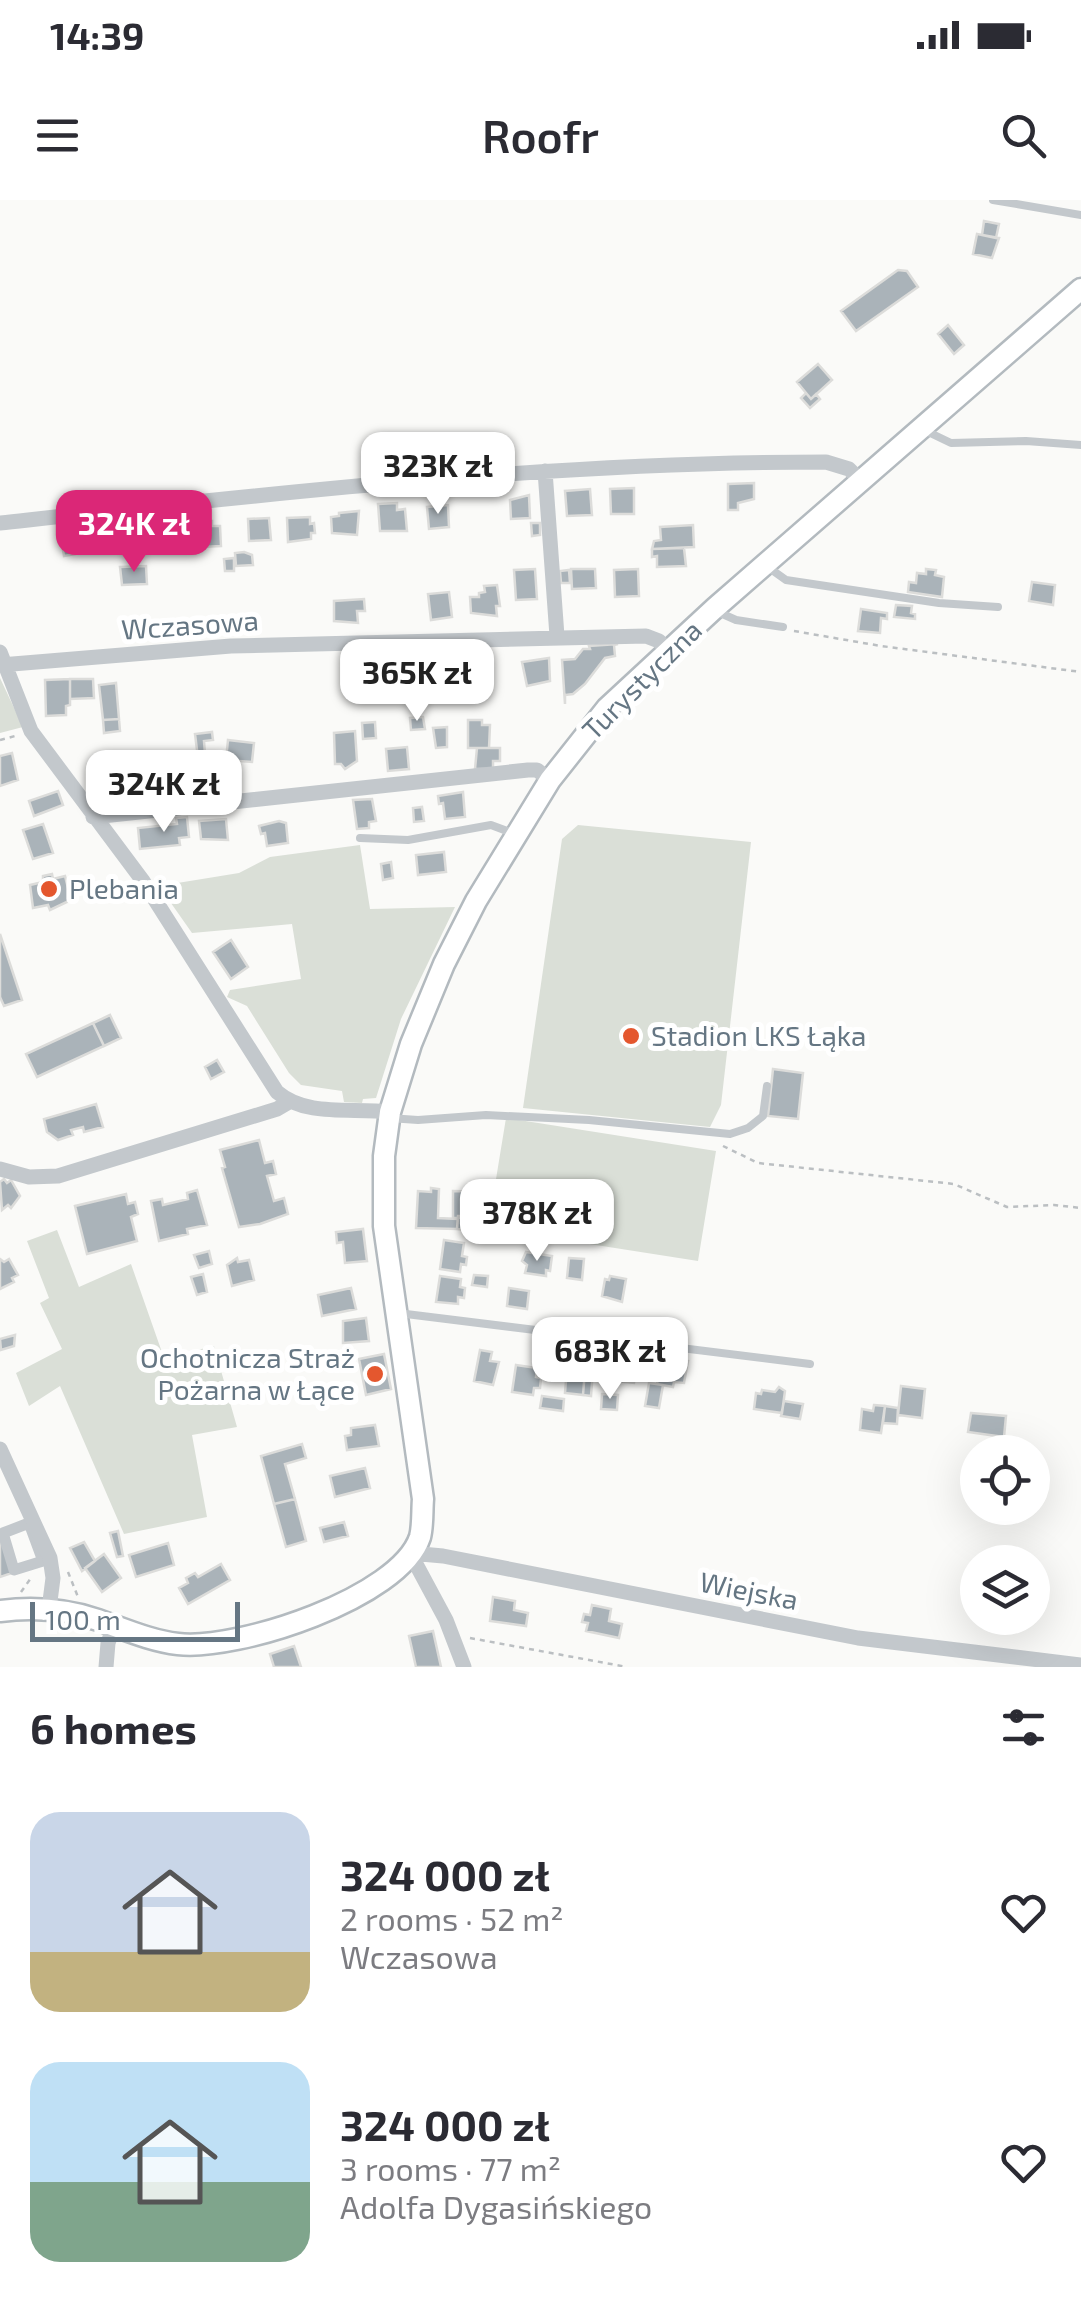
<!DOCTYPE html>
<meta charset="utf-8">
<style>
:root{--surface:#fff;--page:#f7f7f7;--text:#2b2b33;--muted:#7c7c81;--accent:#db2777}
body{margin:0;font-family:"Exo 2",sans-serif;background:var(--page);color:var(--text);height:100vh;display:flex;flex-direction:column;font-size:38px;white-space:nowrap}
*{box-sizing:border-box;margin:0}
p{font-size:32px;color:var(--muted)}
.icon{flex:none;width:55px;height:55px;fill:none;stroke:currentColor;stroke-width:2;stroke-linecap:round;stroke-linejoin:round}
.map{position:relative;height:1467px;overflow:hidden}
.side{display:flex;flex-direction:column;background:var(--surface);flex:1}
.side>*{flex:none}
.tools{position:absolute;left:960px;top:1235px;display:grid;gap:20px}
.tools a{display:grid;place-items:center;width:90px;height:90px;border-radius:50%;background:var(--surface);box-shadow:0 10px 40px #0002;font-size:50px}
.scale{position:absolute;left:30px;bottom:25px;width:210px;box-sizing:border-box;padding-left:10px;border:5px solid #657683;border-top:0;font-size:28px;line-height:35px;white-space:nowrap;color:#657683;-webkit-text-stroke:8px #fff;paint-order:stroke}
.price{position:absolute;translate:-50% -85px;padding:0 22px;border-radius:20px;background:#fff;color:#222;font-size:32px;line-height:65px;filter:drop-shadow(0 2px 5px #0008)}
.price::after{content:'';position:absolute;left:50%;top:60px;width:30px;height:22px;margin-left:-15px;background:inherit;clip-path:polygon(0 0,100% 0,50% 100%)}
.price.on{background:var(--accent);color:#fff}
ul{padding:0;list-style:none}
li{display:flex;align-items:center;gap:30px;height:250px;padding:0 30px}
li span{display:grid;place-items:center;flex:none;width:280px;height:200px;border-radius:30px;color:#555}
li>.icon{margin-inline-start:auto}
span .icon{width:120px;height:120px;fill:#fffc;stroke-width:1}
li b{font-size:42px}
h2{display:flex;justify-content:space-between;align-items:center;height:120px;padding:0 30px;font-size:42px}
.status{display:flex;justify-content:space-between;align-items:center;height:70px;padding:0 50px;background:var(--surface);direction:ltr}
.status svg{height:28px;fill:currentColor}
header{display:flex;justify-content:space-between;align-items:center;height:130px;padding:0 30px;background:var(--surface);font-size:45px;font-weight:600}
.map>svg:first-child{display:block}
.green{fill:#dadfd7}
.building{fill:#aab3b9;stroke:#dcdcda;stroke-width:2.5}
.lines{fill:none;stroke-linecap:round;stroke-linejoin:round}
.secondary-casing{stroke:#b3babf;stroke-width:25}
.path{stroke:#bbbfc2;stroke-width:2.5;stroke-dasharray:5 5;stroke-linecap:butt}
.service{stroke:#c3c8cc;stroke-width:8}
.pedestrian{stroke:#c3c8cc;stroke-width:11}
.minor{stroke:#c3c8cc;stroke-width:15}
.secondary{stroke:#fff;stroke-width:20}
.poi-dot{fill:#e4572e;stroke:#fff;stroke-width:4}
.labels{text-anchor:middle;stroke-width:10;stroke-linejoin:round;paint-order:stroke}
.street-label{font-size:28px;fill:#657683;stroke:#fff}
.poi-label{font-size:28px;fill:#657683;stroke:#fff;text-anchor:start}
</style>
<div class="status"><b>14:39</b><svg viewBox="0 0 49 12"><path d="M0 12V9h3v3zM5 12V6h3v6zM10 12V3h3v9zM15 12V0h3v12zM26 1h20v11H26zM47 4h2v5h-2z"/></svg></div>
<header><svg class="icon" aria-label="menu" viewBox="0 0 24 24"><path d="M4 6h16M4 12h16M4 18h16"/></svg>Roofr<svg class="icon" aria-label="search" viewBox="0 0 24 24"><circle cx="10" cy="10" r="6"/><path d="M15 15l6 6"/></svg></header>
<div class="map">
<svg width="1081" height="1467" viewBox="0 0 1081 1467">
<rect width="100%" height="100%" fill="#fafaf8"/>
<!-- green -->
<path class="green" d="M 0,478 L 23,527 L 0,533 Z
M 578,625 L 751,642 L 721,905 L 710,927 L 523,908 L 562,639 Z
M 360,645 L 370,709 L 455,707 L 401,819 L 376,898 L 363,899 L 362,903 L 344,902 L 342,891 L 301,885 L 289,873 L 247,806 L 227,797 L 230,790 L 301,779 L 292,724 L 192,733 L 159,686 L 239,673 L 270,657 Z
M 506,918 L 716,951 L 698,1061 L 488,1028 Z
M 57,1030 L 79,1087 L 131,1064 L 164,1158 L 214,1146 L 237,1227 L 192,1235 L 207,1317 L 124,1334 L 60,1186 L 29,1206 L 16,1173 L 62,1149 L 40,1103 L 49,1098 L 27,1041 Z"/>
<!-- building -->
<path class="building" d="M 984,21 L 999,24 L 996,38 L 982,35 Z
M 977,34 L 999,38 L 992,58 L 973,54 Z
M 898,70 L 907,71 L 918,87 L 856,131 L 841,111 Z
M 948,125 L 964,145 L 954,154 L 938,134 Z
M 818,164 L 832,180 L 811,199 L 797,182 Z
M 806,193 L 811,199 L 816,194 L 820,199 L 810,208 L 801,198 Z
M 754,283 L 754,299 L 738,303 L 738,310 L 728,310 L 728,284 Z
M 634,288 L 634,314 L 611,314 L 610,289 Z
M 590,289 L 592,315 L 567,316 L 565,291 Z
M 529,295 L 530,318 L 511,319 L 510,300 Z
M 397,303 L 397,310 L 405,309 L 407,331 L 380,331 L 378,304 Z
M 448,305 L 449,327 L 429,329 L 427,307 Z
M 359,311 L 357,335 L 332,333 L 331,317 L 339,316 L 339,313 Z
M 310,317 L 310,324 L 314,323 L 315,333 L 311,333 L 311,339 L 288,342 L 287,318 Z
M 269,318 L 271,340 L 249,341 L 248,319 Z
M 203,321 L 212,321 L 212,326 L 220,326 L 221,346 L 200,347 L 199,327 L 204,327 Z
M 161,322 L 160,345 L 134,344 L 132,328 L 142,327 L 141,324 Z
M 531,323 L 540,323 L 540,335 L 532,336 Z
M 693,325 L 694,347 L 652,349 L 654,341 L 661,340 L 660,327 Z
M 81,328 L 81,331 L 88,330 L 92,351 L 64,356 L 60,332 Z
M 684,348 L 686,366 L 657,367 L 657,356 L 652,357 L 652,349 Z
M 244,352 L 252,355 L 253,365 L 236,366 L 235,353 Z
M 234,358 L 234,371 L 225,371 L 224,359 Z
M 146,366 L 147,384 L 122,385 L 120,367 Z
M 535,369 L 537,399 L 516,400 L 514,370 Z
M 571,369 L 595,369 L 596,388 L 572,389 Z
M 638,369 L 639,396 L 615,397 L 614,370 Z
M 926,369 L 936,370 L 935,375 L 944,377 L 942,397 L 908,392 L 909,382 L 916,383 L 917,373 L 926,374 Z
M 569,370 L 570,383 L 561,383 L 560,371 Z
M 1032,382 L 1055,385 L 1053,405 L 1029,401 Z
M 497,385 L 500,406 L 496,406 L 497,416 L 471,413 L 470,397 L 479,397 L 479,393 L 485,392 L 484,386 Z
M 449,392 L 452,417 L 431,420 L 428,394 Z
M 364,399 L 365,411 L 357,411 L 358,423 L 334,421 L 334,401 Z
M 896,405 L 912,406 L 911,413 L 915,414 L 915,419 L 894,417 Z
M 861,409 L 887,413 L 887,419 L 881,418 L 880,433 L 858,431 Z
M 618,444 L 614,445 L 615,456 L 605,458 L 585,484 L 573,494 L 565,495 L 565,504 L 562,460 L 575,459 L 583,449 L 590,449 L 589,446 Z
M 549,458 L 550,481 L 527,486 L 522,462 Z
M 70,479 L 93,479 L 94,498 L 70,499 Z
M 70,479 L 70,505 L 66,506 L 66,515 L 46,516 L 45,480 Z
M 116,483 L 119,519 L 103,520 L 99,485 Z
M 423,517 L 425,529 L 411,530 L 410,518 Z
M 119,519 L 120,531 L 104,533 L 103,520 Z
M 468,520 L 482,520 L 482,525 L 490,525 L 489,548 L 468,548 Z
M 375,522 L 376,538 L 363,539 L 362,523 Z
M 447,527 L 447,547 L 436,548 L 433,528 Z
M 355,531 L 357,561 L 345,569 L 341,564 L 335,564 L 334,533 Z
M 212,532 L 213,540 L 204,541 L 206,566 L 199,566 L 195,534 Z
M 228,540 L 254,543 L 252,562 L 226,560 Z
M 407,547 L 409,569 L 388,571 L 386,549 Z
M 477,548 L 500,548 L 500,561 L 493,561 L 493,569 L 475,569 Z
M 12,553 L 18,580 L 0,586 L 0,556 Z
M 150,570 L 150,575 L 160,574 L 162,601 L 141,606 L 138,576 L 143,576 L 142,571 Z
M 58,591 L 63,605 L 34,616 L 29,601 Z
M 463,592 L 465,617 L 445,619 L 443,603 L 439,604 L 438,596 Z
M 372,599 L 376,621 L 369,622 L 369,628 L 357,629 L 353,600 Z
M 422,607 L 424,621 L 414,622 L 413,608 Z
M 187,617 L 189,637 L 179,638 L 180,645 L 140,649 L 138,628 L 177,624 L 176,618 Z
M 226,619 L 228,640 L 201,639 L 199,621 Z
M 279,621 L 286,623 L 288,643 L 267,646 L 265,633 L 261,634 L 259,626 Z
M 43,624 L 53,653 L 33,659 L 23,630 Z
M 444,652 L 446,672 L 418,675 L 416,655 Z
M 391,662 L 393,678 L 383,680 L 381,664 Z
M 52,674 L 53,679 L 65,676 L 71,700 L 50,710 L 48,705 L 33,708 L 30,685 L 43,682 L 43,676 Z
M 0,734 L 22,800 L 4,806 L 0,797 Z
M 231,740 L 248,767 L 231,779 L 213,752 Z
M 110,815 L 121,838 L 104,846 L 93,823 Z
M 93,823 L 104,846 L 37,877 L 26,854 Z
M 217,860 L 224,872 L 211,879 L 205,867 Z
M 773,869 L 803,873 L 798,919 L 768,916 Z
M 96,904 L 103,927 L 84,932 L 83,927 L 71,930 L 73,935 L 58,940 L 47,932 L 44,919 Z
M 259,940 L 265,963 L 273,961 L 276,974 L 267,976 L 274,1001 L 284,998 L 288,1014 L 260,1024 L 239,1027 L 222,968 L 225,967 L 220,950 Z
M 4,979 L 7,983 L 11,980 L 20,996 L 11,1008 L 8,1005 L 2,1010 L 0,982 Z
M 431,988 L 439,989 L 438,1018 L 458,1019 L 457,1029 L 416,1028 L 418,991 L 431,992 Z
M 197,990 L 207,1025 L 187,1029 L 188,1034 L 159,1041 L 151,1001 L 162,999 L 163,1005 L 188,999 L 187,993 Z
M 453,991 L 485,992 L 484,1012 L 479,1012 L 479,1017 L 453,1018 Z
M 126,994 L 128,1004 L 135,1002 L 138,1014 L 131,1017 L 137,1041 L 87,1054 L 75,1006 Z
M 458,1016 L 484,1017 L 484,1031 L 457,1029 Z
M 363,1029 L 367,1061 L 345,1063 L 343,1042 L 337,1043 L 336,1032 Z
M 444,1040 L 464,1043 L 462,1056 L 467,1057 L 466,1065 L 461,1064 L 460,1072 L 440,1069 Z
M 209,1051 L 212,1064 L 199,1068 L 194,1055 Z
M 526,1052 L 552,1056 L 550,1071 L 546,1070 L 546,1076 L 525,1073 L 527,1065 L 522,1061 Z
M 237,1058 L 238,1062 L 249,1060 L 254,1080 L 232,1086 L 227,1065 Z
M 569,1058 L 584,1059 L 582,1080 L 567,1078 Z
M 0,1059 L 4,1062 L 9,1059 L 18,1075 L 12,1078 L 14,1082 L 0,1089 Z
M 203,1074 L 207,1092 L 197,1095 L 191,1077 Z
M 474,1075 L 488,1076 L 487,1087 L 472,1085 Z
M 440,1076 L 461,1079 L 460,1087 L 465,1088 L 464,1098 L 458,1097 L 458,1104 L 436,1102 Z
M 610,1076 L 626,1079 L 622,1102 L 602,1096 L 605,1079 L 609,1080 Z
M 351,1088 L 356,1109 L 322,1116 L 318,1095 Z
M 509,1088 L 529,1091 L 527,1109 L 507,1106 Z
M 366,1118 L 369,1141 L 343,1143 L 343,1121 Z
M 15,1135 L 14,1146 L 1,1150 L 0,1139 Z
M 480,1150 L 492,1152 L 490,1161 L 499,1162 L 493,1185 L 474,1181 Z
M 384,1154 L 391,1189 L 366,1195 L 359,1159 Z
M 553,1156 L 578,1158 L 577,1169 L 552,1167 Z
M 617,1157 L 637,1160 L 634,1183 L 614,1181 L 615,1172 L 611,1172 Z
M 667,1158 L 688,1161 L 684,1183 L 674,1182 L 673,1187 L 657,1184 L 659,1173 L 664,1174 Z
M 516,1165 L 537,1168 L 536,1177 L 541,1178 L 540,1188 L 534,1188 L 533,1195 L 512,1192 Z
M 567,1168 L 585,1170 L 583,1195 L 565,1193 Z
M 585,1170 L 593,1170 L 591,1196 L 583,1195 Z
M 649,1183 L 663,1185 L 659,1208 L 645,1206 Z
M 901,1186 L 925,1189 L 922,1218 L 898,1215 Z
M 779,1187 L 785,1191 L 782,1213 L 754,1209 L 756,1193 L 761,1194 L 762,1190 L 775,1192 Z
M 602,1194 L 618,1195 L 617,1210 L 601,1209 Z
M 542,1196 L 564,1199 L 563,1211 L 540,1208 Z
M 784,1201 L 803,1204 L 800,1219 L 781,1216 Z
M 874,1205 L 885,1206 L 881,1233 L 860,1230 L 862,1209 L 873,1211 Z
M 885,1206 L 898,1208 L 897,1224 L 883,1223 Z
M 971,1213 L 1006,1216 L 1004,1237 L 968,1232 Z
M 375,1225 L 379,1246 L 347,1250 L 345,1236 L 351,1235 L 351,1228 Z
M 302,1244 L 306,1258 L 285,1264 L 295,1299 L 274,1304 L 261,1256 Z
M 365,1268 L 370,1288 L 335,1297 L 330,1276 Z
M 295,1299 L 306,1341 L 286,1347 L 274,1304 Z
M 344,1322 L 348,1336 L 324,1342 L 320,1328 Z
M 118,1331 L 123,1356 L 117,1357 L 110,1333 Z
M 0,1335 L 12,1373 L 0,1377 Z
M 84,1342 L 95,1361 L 82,1371 L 70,1348 Z
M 168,1343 L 174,1365 L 136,1377 L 129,1355 Z
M 104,1354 L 121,1378 L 102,1392 L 85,1368 Z
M 221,1364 L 230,1380 L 188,1404 L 179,1388 L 188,1383 L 186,1378 L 195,1373 L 198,1377 Z
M 493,1397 L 515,1401 L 514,1410 L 528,1413 L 526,1426 L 490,1421 Z
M 592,1405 L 611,1409 L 609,1421 L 622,1424 L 619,1438 L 586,1431 L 588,1423 L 582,1422 L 584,1414 L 590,1415 Z
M 433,1431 L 441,1467 L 416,1467 L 409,1436 Z
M 294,1446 L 301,1467 L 274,1467 L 270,1454 Z"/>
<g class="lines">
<defs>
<path id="secondary" d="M 0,1411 C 33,1407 66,1409 98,1420 C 124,1429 151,1441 178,1444 C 237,1451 400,1398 420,1337 C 423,1326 422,1310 423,1299 L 384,1026 L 384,956 L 390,912 L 411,844 L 444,764 L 476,701 L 550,580 L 607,508 L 715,408 L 1081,89"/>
</defs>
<!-- secondary casing -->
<use href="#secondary" class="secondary-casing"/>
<!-- path -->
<path class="path" d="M 794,431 L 881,446 L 1081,472
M 0,540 L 15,536
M 723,946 L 758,963 L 954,984 L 1007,1007 L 1054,1005 L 1081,1008
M 68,1372 L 78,1397
M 21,1392 L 31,1378
M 470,1438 L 627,1467"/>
<!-- service -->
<path class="service" d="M 993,0 L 1081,15
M 924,230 L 951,243 L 1026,241 L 1081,245
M 765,365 L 786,380 L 939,403 L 998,407
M 718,412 L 736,420 L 783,427
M 360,638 L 408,640 L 491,625 L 515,634
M 389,918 L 418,920 L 486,915 L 589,920 L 730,934 L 748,928 L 763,916 L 767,886
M 398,1113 L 810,1164"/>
<!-- pedestrian -->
<path class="pedestrian" d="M 29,1323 L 43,1361 L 14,1370 L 3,1333 Z"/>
<!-- minor -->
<path class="minor" d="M 545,271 L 557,436
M 0,323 C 275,293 549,262 826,262 L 849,269 L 861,281
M 0,452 L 31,531 L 143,681 L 277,892 C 307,918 353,907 390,912
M 0,465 L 231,446 L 646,436 L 659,441 L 667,451
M 93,617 L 528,570 L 537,570 L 550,580
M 0,969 L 29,977 L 58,976 L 277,909 L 289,902
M 0,1249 L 50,1358 L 53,1378 L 49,1409
M 106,1467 L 108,1443 L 114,1426
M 464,1467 L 446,1420 L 410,1353 L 443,1356 L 858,1438 L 1081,1465"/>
<!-- secondary -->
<use href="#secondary" class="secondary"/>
</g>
<!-- markers -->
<g class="poi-dot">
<circle cx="49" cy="689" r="10"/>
<circle cx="631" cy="836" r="10"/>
<circle cx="375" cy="1174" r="10"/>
</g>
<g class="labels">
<!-- street labels -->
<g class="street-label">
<text transform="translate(190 425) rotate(-4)" y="10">Wczasowa</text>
<text transform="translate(642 480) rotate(-45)" y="10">Turystyczna</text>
<text transform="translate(749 1391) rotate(11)" y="10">Wiejska</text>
</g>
<!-- poi labels -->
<g class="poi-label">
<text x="69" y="699">Plebania</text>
<text x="651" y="846">Stadion LKS Łąka</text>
<text x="355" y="1168" text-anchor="end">Ochotnicza Straż<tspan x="355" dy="32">Pożarna w Łące</tspan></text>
</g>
</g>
</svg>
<div class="tools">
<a><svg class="icon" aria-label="locate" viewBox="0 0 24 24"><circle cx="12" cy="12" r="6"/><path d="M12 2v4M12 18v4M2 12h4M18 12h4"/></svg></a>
<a><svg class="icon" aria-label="layers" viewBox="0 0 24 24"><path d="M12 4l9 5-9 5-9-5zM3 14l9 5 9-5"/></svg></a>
</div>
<div class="scale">100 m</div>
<b class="price" style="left:438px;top:317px">323K zł</b>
<b class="price on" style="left:134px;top:375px">324K zł</b>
<b class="price" style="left:417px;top:524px">365K zł</b>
<b class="price" style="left:164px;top:635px">324K zł</b>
<b class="price" style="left:537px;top:1064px">378K zł</b>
<b class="price" style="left:610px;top:1202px">683K zł</b>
</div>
<section class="side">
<h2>6 homes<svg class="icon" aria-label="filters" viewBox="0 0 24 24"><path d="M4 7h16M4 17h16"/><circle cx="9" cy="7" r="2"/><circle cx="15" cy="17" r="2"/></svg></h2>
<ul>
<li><span style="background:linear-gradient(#c9d6e8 70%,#c2b280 0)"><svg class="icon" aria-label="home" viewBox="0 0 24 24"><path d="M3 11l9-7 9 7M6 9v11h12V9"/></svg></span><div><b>324 000 zł</b><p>2 rooms · 52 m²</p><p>Wczasowa</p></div><svg class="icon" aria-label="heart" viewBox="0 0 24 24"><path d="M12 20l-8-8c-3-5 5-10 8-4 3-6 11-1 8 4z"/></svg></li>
<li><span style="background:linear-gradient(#bfe0f5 60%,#7fa58c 0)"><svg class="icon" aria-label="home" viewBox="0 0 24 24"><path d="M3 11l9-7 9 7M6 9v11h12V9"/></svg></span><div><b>324 000 zł</b><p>3 rooms · 77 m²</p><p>Adolfa Dygasińskiego</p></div><svg class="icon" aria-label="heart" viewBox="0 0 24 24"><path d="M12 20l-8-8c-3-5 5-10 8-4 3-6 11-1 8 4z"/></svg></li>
</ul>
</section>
